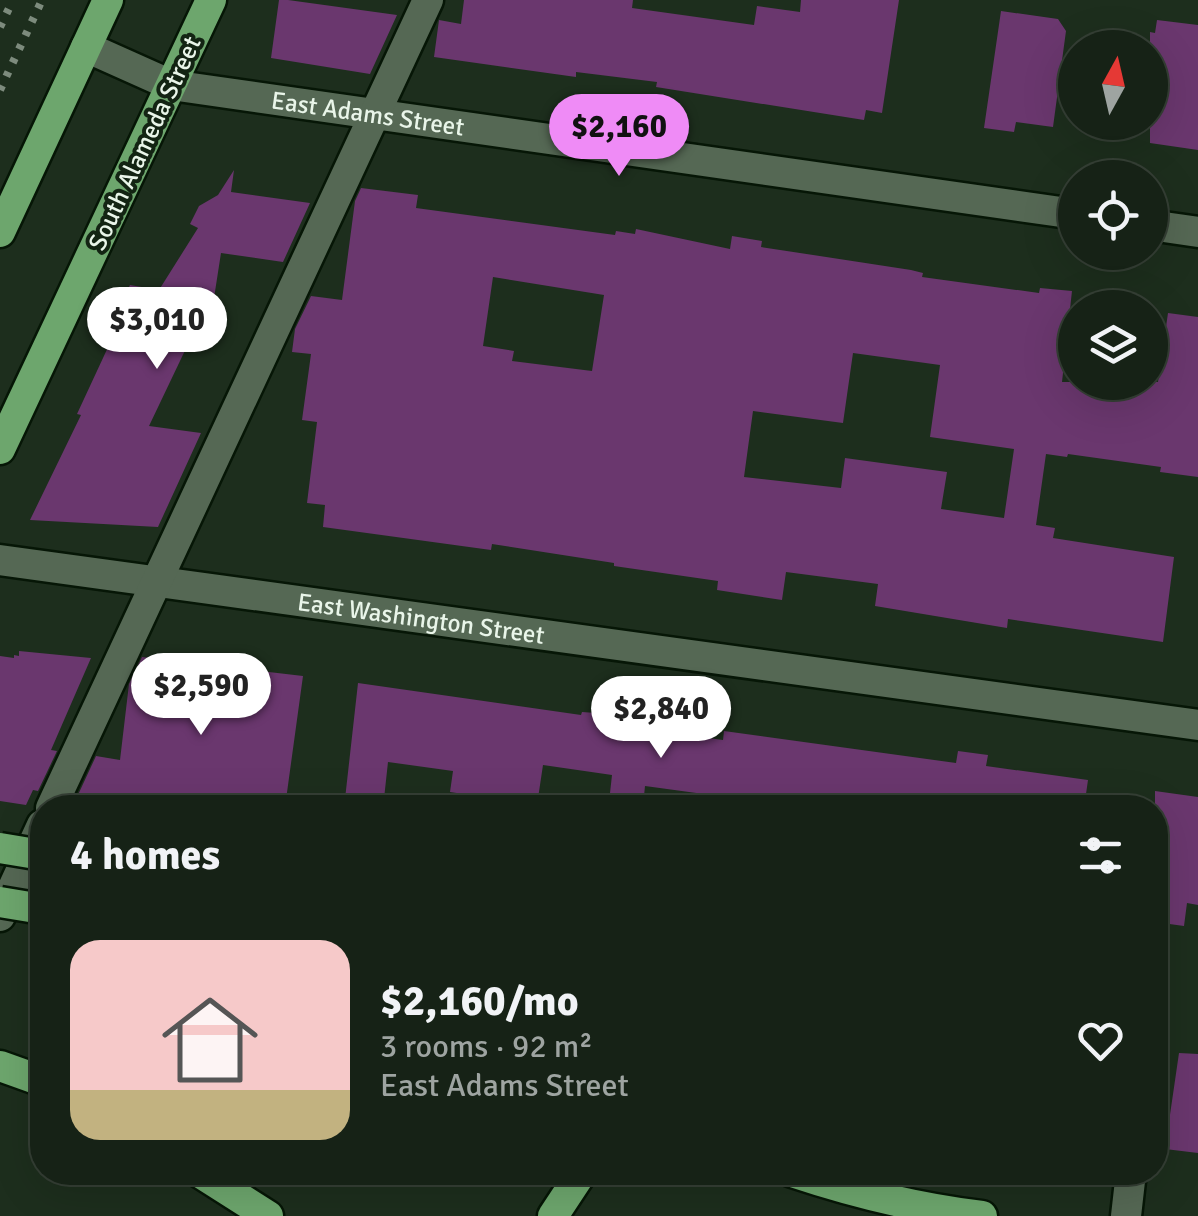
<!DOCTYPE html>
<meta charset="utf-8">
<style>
:root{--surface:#162216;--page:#1f2a1f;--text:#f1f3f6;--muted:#9ea4a1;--line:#353f35;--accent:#ef8bf6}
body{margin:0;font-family:Signika,sans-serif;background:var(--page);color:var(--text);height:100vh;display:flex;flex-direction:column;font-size:38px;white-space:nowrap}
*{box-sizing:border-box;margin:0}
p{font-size:32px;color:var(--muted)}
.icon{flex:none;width:55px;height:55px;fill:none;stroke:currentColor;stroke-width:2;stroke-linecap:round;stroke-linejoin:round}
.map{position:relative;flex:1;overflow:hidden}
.sheet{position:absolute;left:30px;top:795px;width:1138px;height:390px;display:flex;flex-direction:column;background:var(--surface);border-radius:40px;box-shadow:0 10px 40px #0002,0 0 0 2px var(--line)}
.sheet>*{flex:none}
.needle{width:65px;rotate:8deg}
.tools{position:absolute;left:1058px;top:30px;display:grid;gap:20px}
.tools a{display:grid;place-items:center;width:110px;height:110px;border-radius:50%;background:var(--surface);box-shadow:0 10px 40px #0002,0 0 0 2px var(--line);font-size:50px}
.price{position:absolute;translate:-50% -85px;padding:0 22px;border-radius:35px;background:#fff;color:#222;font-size:32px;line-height:65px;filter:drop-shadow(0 2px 5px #0008)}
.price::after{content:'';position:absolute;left:50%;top:60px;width:30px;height:22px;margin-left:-15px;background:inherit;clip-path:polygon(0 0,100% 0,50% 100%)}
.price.on{background:var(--accent);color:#111}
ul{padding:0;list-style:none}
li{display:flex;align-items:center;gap:30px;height:250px;padding:0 40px}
li span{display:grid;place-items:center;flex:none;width:280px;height:200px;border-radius:30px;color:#555}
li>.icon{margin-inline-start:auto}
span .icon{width:120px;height:120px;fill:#fffc;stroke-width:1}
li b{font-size:42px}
h2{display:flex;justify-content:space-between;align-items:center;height:120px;padding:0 40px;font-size:42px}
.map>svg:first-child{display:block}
.building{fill:#6a376e;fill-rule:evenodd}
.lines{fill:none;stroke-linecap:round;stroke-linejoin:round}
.minor-casing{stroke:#061606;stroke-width:35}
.major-casing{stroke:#061606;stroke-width:35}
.minor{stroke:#556854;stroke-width:30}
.major{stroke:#6da66d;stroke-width:30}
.rail{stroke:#7d8b7d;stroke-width:8;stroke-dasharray:5 10;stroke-linecap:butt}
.major-bridge-casing{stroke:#061606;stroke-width:35;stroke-linecap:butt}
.major-bridge{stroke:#6da66d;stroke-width:30}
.labels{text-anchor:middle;stroke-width:8;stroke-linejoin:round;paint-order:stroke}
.street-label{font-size:25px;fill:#e9f5e9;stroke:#132413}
</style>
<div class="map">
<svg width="1198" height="1216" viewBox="0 0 1198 1216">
<rect width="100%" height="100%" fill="#1d2e1d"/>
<!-- building -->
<path class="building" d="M 279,0 L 288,0 L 397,15 L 370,74 L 271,58 Z
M 464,0 L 633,0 L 632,8 L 754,25 L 757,6 L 800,12 L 801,0 L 899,0 L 882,113 L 866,110 L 864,120 L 656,87 L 657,82 L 576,72 L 576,77 L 434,57 L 439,20 L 461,24 Z
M 1001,11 L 1058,19 L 1066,31 L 1053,127 L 1016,122 L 1014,132 L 984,128 Z
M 1157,20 L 1198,25 L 1198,150 L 1150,143 L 1150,32 L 1155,33 Z
M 234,170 L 231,192 L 310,203 L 283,262 L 221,253 L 207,343 L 190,340 L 149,426 L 201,433 L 158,527 L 30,520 L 81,415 L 77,414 L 116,330 L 109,329 L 130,285 L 159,290 L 198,228 L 190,224 L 199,206 L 218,195 Z
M 361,188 L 418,195 L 416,208 L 615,235 L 616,231 L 635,234 L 636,229 L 730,249 L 732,236 L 762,241 L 761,247 L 911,270 L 923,273 L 922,277 L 1039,293 L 1040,288 L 1072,291 L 1062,382 L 1158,382 L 1168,313 L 1198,317 L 1198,477 L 1160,472 L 1161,467 L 1068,454 L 1067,457 L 1046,454 L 1036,525 L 1055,528 L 1053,538 L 1174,557 L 1163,642 L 1008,619 L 1007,628 L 875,606 L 878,584 L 786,572 L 782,600 L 717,590 L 718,581 L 614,566 L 614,563 L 492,544 L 491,550 L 323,527 L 325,505 L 307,503 L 317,422 L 302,420 L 311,354 L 292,352 L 295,329 L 311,296 L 342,300 L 355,201 ZM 493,277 L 604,295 L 592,371 L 512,361 L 514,351 L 483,346 ZM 853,353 L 940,365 L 930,437 L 1014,449 L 1004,518 L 941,509 L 947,472 L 845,458 L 841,488 L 744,477 L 753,411 L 843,423 Z
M 19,651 L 91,658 L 51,750 L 57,751 L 38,791 L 33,790 L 26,805 L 0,801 L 0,656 L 14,658 L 14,655 L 19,656 Z
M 142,657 L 303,676 L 285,807 L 201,795 L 199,808 L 147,808 L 77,797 L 96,756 L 120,760 L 129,684 Z
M 358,683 L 581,715 L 582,712 L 610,714 L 652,720 L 651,730 L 723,740 L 724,731 L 956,763 L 958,751 L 988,755 L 986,766 L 1088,780 L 1084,808 L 754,808 L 755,801 L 645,786 L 643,806 L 609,802 L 612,775 L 543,765 L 537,805 L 450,792 L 453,771 L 388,762 L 383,808 L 344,808 Z
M 1155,791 L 1198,797 L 1198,905 L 1187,903 L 1184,926 L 1155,922 Z
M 1179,1053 L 1198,1054 L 1198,1153 L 1165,1149 Z"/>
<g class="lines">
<defs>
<g id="minor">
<path id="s1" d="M 86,47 L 171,85 L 1075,214"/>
<path d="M 1150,225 L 1198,232"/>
<path id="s2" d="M 0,560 L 1198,725"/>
<path d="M 51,808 L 428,0"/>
<path d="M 0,916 L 42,825"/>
<path d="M 1126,1216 L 1131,1172"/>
</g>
<path id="major" d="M 0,232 L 108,0
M 0,449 L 211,0
M 0,1066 L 42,1081
M 199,1172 L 268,1216
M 792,1172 C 855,1193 916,1208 982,1216
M 553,1216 L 582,1172"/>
</defs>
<!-- minor casing -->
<use href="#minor" class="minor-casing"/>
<!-- major casing -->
<use href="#major" class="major-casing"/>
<!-- minor -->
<use href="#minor" class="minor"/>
<!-- major -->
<use href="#major" class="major"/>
<!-- rail -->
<path class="rail" d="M 0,27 L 13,0
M 0,90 L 42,0"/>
<defs>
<path id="major-bridge" d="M 0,848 L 42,855
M 0,902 L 42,909"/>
</defs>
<!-- major-bridge casing -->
<use href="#major-bridge" class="major-bridge-casing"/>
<!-- major-bridge -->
<use href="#major-bridge" class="major-bridge"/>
</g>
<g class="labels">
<!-- street labels -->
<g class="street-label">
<text dy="9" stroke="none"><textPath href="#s1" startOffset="292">East Adams Street</textPath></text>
<text transform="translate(144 143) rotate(-65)" y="9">South Alameda Street</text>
<text dy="9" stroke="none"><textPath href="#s2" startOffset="425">East Washington Street</textPath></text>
</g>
</g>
</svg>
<div class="tools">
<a><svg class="needle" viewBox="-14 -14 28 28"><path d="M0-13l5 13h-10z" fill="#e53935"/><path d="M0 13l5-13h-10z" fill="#9ea4a1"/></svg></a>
<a><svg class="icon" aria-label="locate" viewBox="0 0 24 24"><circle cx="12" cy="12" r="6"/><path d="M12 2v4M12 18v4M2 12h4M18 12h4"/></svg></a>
<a><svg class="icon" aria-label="layers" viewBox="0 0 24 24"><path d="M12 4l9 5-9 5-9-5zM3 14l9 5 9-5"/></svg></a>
</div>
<b class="price on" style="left:619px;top:179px">$2,160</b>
<b class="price" style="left:157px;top:372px">$3,010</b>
<b class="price" style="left:201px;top:738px">$2,590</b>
<b class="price" style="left:661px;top:761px">$2,840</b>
<section class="sheet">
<h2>4 homes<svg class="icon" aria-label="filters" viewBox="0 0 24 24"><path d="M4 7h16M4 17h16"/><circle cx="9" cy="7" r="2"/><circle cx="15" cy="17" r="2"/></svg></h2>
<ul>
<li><span style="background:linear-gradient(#f6c9c9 75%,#c2b280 0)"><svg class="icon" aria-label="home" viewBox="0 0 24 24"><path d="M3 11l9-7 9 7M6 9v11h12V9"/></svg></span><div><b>$2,160/mo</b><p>3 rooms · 92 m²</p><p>East Adams Street</p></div><svg class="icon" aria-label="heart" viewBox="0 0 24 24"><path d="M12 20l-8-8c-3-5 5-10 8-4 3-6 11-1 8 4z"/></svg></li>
</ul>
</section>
</div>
